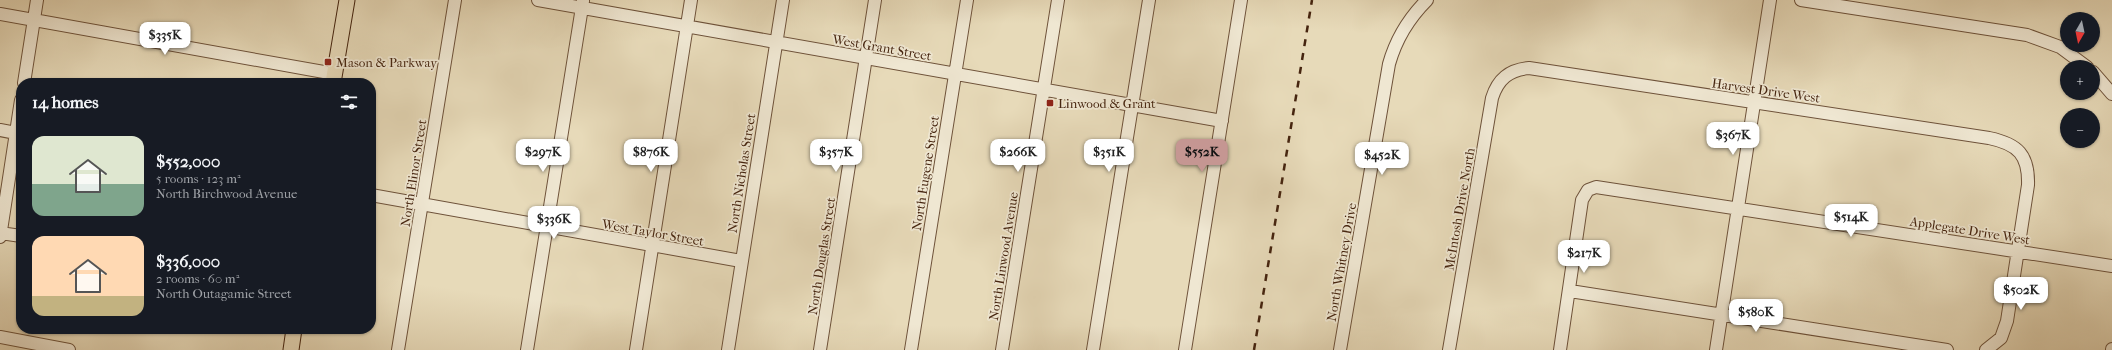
<!DOCTYPE html>
<meta charset="utf-8">
<style>
:root{--surface:#171b24;--page:#242831;--text:#f1f3f6;--muted:#9ea1a6;--accent:#c59692}
body{margin:0;font-family:"IM FELL French Canon",serif;background:var(--page);color:var(--text);height:100vh;display:flex;flex-direction:column;font-size:15px;white-space:nowrap}
*{box-sizing:border-box;margin:0}
p{font-size:13px;color:var(--muted)}
.icon{flex:none;width:22px;height:22px;fill:none;stroke:currentColor;stroke-width:2;stroke-linecap:round;stroke-linejoin:round}
.map{position:relative;flex:1;overflow:hidden}
.panel{position:absolute;left:16px;top:78px;width:360px;height:256px;display:flex;flex-direction:column;background:var(--surface);border-radius:16px;box-shadow:0 1px 3px #0004}
.panel>*{flex:none}
.needle{width:26px;rotate:189deg}
.fabs{position:absolute;left:2060px;top:12px;display:grid;gap:8px}
.fabs a{display:grid;place-items:center;width:40px;height:40px;border-radius:50%;background:var(--surface);box-shadow:0 1px 3px #0004;font-size:20px}
.price{position:absolute;translate:-50% -34px;padding:0 9px;border-radius:8px;background:#fff;color:#222;font-size:13px;line-height:26px;filter:drop-shadow(0 1px 2px #0008)}
.price::after{content:'';position:absolute;left:50%;top:24px;width:12px;height:9px;margin-left:-6px;background:inherit;clip-path:polygon(0 0,100% 0,50% 100%)}
.price.current{background:var(--accent);color:#111}
ul{padding:0;list-style:none}
li{display:flex;align-items:center;gap:12px;height:100px;padding:0 16px}
li span{display:grid;place-items:center;flex:none;width:112px;height:80px;border-radius:12px;color:#555}
li>.icon{margin-inline-start:auto}
span .icon{width:48px;height:48px;fill:#fffc;stroke-width:1}
li b{font-size:17px}
h2{display:flex;justify-content:space-between;align-items:center;height:48px;padding:0 16px;font-size:17px}
.map>svg:first-child{display:block}
.lines{fill:none;stroke-linecap:round;stroke-linejoin:round}
.minor-casing{stroke:#6e523a;stroke-width:14}
.major-casing{stroke:#45240f;stroke-width:17}
.minor{stroke:#efe7d2;stroke-width:12}
.major{stroke:#e7dab9;stroke-width:15}
.rail{stroke:#45240f;stroke-width:2.5;stroke-dasharray:7 7;stroke-linecap:butt}
.poi-dot{fill:#8f2418;stroke:#efe7d2;stroke-width:1.5}
.labels{text-anchor:middle;stroke-width:3.5;stroke-linejoin:round;paint-order:stroke}
.street-label{font-size:13px;fill:#45240f;stroke:#efe7d2}
.poi-label{font-size:13px;fill:#45240f;stroke:#efe7d2;text-anchor:start}
</style>
<div class="map">
<svg width="2112" height="350" viewBox="0 0 2112 350">
<rect width="100%" height="100%" fill="#e7dab9"/>
<filter id="stains"><feTurbulence type="fractalNoise" baseFrequency=".005" numOctaves="4"/><feColorMatrix values="0 0 0 0 .2 0 0 0 0 .09 0 0 0 0 .02 0 0 0 .5 -.17"/></filter>
<radialGradient id="worn" r=".72"><stop offset=".6" stop-color="#630" stop-opacity="0"/><stop offset="1" stop-color="#630" stop-opacity=".3"/></radialGradient>
<g class="lines">
<defs>
<path id="minor" d="M 538,0 L 1222,121
M 1801,0 L 2027,35 L 2060,47 L 2087,67
M 0,14 L 335,74
M 2093,72 L 2112,94
M 24,83 L 37,0
M 0,130 L 21,134
M 371,195 L 741,261
M 0,233 L 21,236
M 0,237 L 21,100
M 1570,291 L 1947,350
M 0,337 L 69,350
M 398,350 L 455,0
M 527,350 L 583,1
M 636,350 L 691,0
M 728,350 L 783,0
M 820,350 L 875,0
M 911,350 L 967,0
M 1002,350 L 1058,0
M 1093,350 L 1149,0
M 1185,350 L 1241,0
M 1340,350 L 1389,64 C 1396,39 1409,18 1427,0
M 1449,350 L 1492,98 C 1498,79 1509,70 1529,68 L 1989,138 C 2018,144 2029,155 2028,185 L 2007,321 L 2001,338 L 1986,350
M 1560,350 L 1582,200 L 1588,190 L 1596,187 L 2112,266
M 1716,350 L 1770,0
M 2112,350 L 2112,349"/>
<path id="major" d="M 333,83 L 347,0
M 291,350 L 294,329"/>
</defs>
<!-- minor casing -->
<use href="#minor" class="minor-casing"/>
<!-- major casing -->
<use href="#major" class="major-casing"/>
<!-- minor -->
<use href="#minor" class="minor"/>
<!-- major -->
<use href="#major" class="major"/>
<!-- rail -->
<path class="rail" d="M 1254,350 L 1312,0"/>
</g>
<!-- markers -->
<g class="poi-dot">
<rect x="324" y="58" width="8" height="8" rx="2"/>
<rect x="1046" y="99" width="8" height="8" rx="2"/>
</g>
<g class="labels">
<!-- street labels -->
<g class="street-label">
<text transform="translate(882 47) rotate(10)" y="5">West Grant Street</text>
<text transform="translate(1766 90) rotate(8)" y="5">Harvest Drive West</text>
<text transform="translate(413 173) rotate(-81)" y="5">North Elinor Street</text>
<text transform="translate(741 173) rotate(-81)" y="5">North Nicholas Street</text>
<text transform="translate(925 173) rotate(-81)" y="5">North Eugene Street</text>
<text transform="translate(1459 209) rotate(-80)" y="5">McIntosh Drive North</text>
<text transform="translate(1970 230) rotate(9)" y="5">Applegate Drive West</text>
<text transform="translate(653 232) rotate(10)" y="5">West Taylor Street</text>
<text transform="translate(821 256) rotate(-81)" y="5">North Douglas Street</text>
<text transform="translate(1003 256) rotate(-81)" y="5">North Linwood Avenue</text>
<text transform="translate(1341 262) rotate(-80)" y="5">North Whitney Drive</text>
</g>
<!-- poi labels -->
<g class="poi-label">
<text x="336" y="67">Mason &amp; Parkway</text>
<text x="1058" y="108">Linwood &amp; Grant</text>
</g>
</g>
<rect width="100%" height="100%" filter="url(#stains)"/>
<rect width="100%" height="100%" fill="url(#worn)"/>
</svg>
<div class="fabs">
<a><svg class="needle" viewBox="-14 -14 28 28"><path d="M0-13l5 13h-10z" fill="#e53935"/><path d="M0 13l5-13h-10z" fill="#9ea1a6"/></svg></a>
<a>+</a>
<a>−</a>
</div>
<b class="price" style="left:165px;top:56px">$335K</b>
<b class="price" style="left:1733px;top:156px">$367K</b>
<b class="price" style="left:543px;top:173px">$297K</b>
<b class="price" style="left:651px;top:173px">$876K</b>
<b class="price" style="left:836px;top:173px">$357K</b>
<b class="price" style="left:1018px;top:173px">$266K</b>
<b class="price" style="left:1109px;top:173px">$351K</b>
<b class="price current" style="left:1202px;top:173px">$552K</b>
<b class="price" style="left:1382px;top:176px">$452K</b>
<b class="price" style="left:1851px;top:238px">$514K</b>
<b class="price" style="left:554px;top:240px">$336K</b>
<b class="price" style="left:1584px;top:274px">$217K</b>
<b class="price" style="left:2021px;top:311px">$502K</b>
<b class="price" style="left:1756px;top:333px">$580K</b>
<section class="panel">
<h2>14 homes<svg class="icon" aria-label="filters" viewBox="0 0 24 24"><path d="M4 7h16M4 17h16"/><circle cx="9" cy="7" r="2"/><circle cx="15" cy="17" r="2"/></svg></h2>
<ul>
<li><span style="background:linear-gradient(#dfe7d0 60%,#7fa58c 0)"><svg class="icon" aria-label="home" viewBox="0 0 24 24"><path d="M3 11l9-7 9 7M6 9v11h12V9"/></svg></span><div><b>$552,000</b><p>5 rooms · 123 m²</p><p>North Birchwood Avenue</p></div></li>
<li><span style="background:linear-gradient(#ffd9b3 75%,#c2b280 0)"><svg class="icon" aria-label="home" viewBox="0 0 24 24"><path d="M3 11l9-7 9 7M6 9v11h12V9"/></svg></span><div><b>$336,000</b><p>2 rooms · 60 m²</p><p>North Outagamie Street</p></div></li>
</ul>
</section>
</div>
